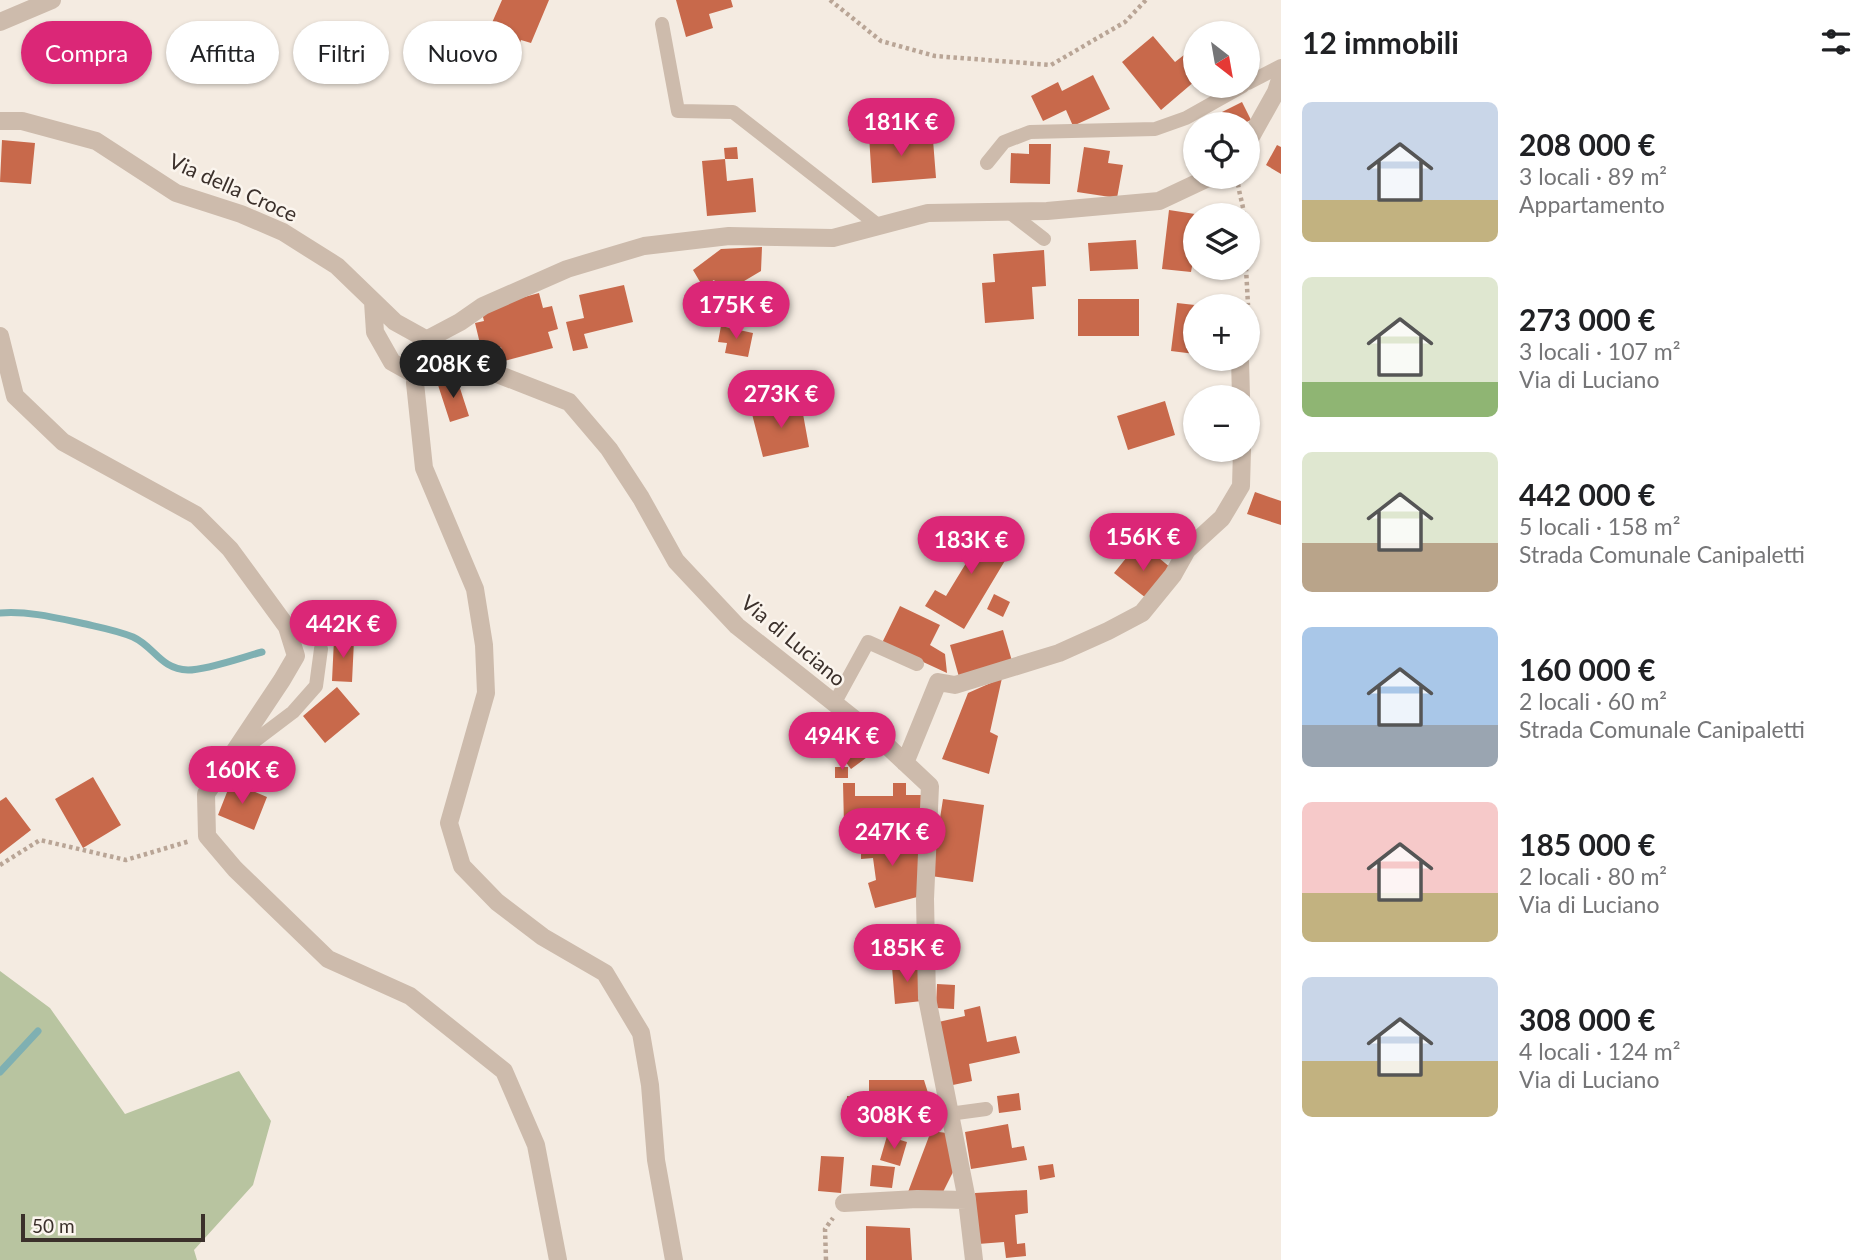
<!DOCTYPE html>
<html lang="it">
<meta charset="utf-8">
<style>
:root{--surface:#fff;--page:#f2f2f2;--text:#202124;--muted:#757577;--accent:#db2777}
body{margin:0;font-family:Lato,sans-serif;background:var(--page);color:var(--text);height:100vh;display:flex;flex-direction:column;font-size:26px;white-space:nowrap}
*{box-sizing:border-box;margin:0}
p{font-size:23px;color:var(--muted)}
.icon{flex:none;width:38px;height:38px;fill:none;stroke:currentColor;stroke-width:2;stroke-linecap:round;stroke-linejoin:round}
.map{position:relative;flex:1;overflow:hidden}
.sheet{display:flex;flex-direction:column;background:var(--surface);width:595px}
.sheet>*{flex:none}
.top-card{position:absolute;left:21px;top:21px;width:665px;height:63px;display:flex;gap:14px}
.needle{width:46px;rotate:149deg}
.fabs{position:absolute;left:1183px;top:21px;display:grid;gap:14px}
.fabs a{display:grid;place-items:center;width:77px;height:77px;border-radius:50%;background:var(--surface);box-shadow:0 2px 5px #0004;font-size:35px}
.scale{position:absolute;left:21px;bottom:18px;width:184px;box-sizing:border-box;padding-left:7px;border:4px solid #3b302b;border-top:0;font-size:19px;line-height:24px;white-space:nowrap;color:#3b302b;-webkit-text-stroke:5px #fbf5ee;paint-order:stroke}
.price{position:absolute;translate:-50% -60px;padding:0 16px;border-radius:24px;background:var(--accent);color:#fff;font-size:23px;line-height:46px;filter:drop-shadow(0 2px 4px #0008)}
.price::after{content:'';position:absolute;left:50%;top:42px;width:21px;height:16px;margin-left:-10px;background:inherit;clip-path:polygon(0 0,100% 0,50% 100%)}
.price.selected{background:#222;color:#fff}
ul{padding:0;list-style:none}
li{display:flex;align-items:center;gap:21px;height:175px;padding:0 21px}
li span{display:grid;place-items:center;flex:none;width:196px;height:140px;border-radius:10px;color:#555}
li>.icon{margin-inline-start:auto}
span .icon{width:84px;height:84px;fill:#fffc;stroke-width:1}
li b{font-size:30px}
h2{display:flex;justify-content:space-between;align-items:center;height:84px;padding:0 21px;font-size:30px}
.pill{padding:0 24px;border-radius:32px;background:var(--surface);box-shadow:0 2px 5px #0004;font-size:24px;line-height:63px}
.pill.selected{background:var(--accent);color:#fff}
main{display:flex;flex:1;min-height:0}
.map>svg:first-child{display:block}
.green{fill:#b8c4a0}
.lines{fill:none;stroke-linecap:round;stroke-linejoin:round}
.stream{stroke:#7fb0b2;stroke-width:7}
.building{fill:#c8694b}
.path{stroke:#b9a596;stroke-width:4.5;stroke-dasharray:3.5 3.5;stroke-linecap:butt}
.service{stroke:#cdbbac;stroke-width:14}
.minor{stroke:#cdbbac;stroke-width:18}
.tertiary{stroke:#cdbbac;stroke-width:18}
.labels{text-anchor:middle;stroke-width:5;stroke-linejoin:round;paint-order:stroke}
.street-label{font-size:21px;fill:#3b302b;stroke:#fbf5ee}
</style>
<main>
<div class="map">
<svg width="1281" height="1260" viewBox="0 0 1281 1260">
<rect width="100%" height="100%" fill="#f4ebe1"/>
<!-- green -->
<path class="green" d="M 0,971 L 50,1008 L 125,1114 L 239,1071 L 271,1121 L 253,1185 L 194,1250 L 197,1260 L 0,1260 Z"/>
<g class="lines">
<!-- stream -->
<path class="stream" d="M 0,613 C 28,611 53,617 81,623 C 98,627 116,630 133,637 C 155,647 160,669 188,670 C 207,670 243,657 262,652
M 0,1072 L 38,1031"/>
</g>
<!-- building -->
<path class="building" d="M 502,0 L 549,0 L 531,43 L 521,40 L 513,59 L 494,51 L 503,29 L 491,25 Z
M 676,0 L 731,0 L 733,7 L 709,14 L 713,28 L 686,37 Z
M 1153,36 L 1175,62 L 1184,55 L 1195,68 L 1195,81 L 1161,110 L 1122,62 Z
M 1093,75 L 1110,109 L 1073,126 L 1066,110 L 1043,121 L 1031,96 L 1058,82 L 1062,91 Z
M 1242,102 L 1251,120 L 1242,124 L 1206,124 L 1204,121 Z
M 851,116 L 865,118 L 863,133 L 849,131 Z
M 917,132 L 918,141 L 933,140 L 936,178 L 872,183 L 869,135 Z
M 2,140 L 35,143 L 31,184 L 0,182 Z
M 1029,144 L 1051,144 L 1050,184 L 1010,183 L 1011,153 L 1029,154 Z
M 1277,145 L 1281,147 L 1281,174 L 1266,165 Z
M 737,147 L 738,159 L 725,159 L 724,148 Z
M 1084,147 L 1110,151 L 1108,163 L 1123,165 L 1117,198 L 1077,192 Z
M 725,159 L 727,181 L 753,178 L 756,212 L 707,216 L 702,161 Z
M 1169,210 L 1195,214 L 1195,256 L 1194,256 L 1191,272 L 1162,269 Z
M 1136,240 L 1138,269 L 1090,271 L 1088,243 Z
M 762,247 L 761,271 L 724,293 L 714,280 L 703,287 L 693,270 L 721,249 Z
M 1044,250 L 1046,286 L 1032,287 L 1034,319 L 985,323 L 982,283 L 995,282 L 993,254 Z
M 624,285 L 633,322 L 584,334 L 588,348 L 573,351 L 566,322 L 584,318 L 579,295 Z
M 539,293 L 543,308 L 552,306 L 558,329 L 548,332 L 553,348 L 504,361 L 501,347 L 482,352 L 475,323 L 484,321 L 481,309 Z
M 1078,299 L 1139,299 L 1139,336 L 1078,336 Z
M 1177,303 L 1195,305 L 1195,354 L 1171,351 Z
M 721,326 L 753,333 L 748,357 L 725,353 L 727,343 L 718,342 Z
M 457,379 L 469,416 L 450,422 L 438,385 Z
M 1165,401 L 1175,435 L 1128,450 L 1117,416 Z
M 801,403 L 809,447 L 763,457 L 752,414 Z
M 1255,492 L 1281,501 L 1281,525 L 1247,514 Z
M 965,521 L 1012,549 L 964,629 L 925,606 L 935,590 L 946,596 L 971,555 L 952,543 Z
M 1131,552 L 1145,563 L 1153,553 L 1171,568 L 1146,598 L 1114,573 Z
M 994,594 L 1010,602 L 1003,617 L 987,609 Z
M 900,606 L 940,625 L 930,645 L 945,654 L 947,673 L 882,643 Z
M 1003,630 L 1012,661 L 959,677 L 950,645 Z
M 334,639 L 354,640 L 352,682 L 332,681 Z
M 1002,678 L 990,732 L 998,736 L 989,774 L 942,759 L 968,693 Z
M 337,687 L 360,714 L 325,743 L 303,716 Z
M 852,731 L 870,755 L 851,769 L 833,745 Z
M 835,767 L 848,767 L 848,778 L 835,778 Z
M 93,777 L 121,825 L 83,848 L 55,799 Z
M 231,782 L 267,797 L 254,830 L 218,815 Z
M 843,783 L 855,783 L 855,796 L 893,796 L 893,783 L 906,783 L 906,795 L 923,795 L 924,824 L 844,825 Z
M 6,797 L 31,830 L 0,854 L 0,801 Z
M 943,799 L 984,805 L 973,882 L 931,876 Z
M 894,828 L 898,849 L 922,850 L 921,896 L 875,908 L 868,883 L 876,880 L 873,858 L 861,859 L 861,832 Z
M 917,938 L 918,951 L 903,952 L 902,939 Z
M 936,954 L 947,954 L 947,967 L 937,967 Z
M 919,965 L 922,1001 L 895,1004 L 892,967 Z
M 937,984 L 955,985 L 954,1009 L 936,1008 Z
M 980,1006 L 987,1042 L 1016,1036 L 1020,1053 L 969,1064 L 972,1081 L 948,1086 L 934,1023 L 965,1016 L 964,1010 Z
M 869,1080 L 924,1080 L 938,1125 L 846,1116 L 847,1096 L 869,1097 Z
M 1019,1093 L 1021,1110 L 999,1113 L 997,1096 Z
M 1008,1124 L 1012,1148 L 1024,1146 L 1027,1160 L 971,1169 L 965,1132 Z
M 931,1131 L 947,1133 L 954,1170 L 943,1192 L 908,1192 Z
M 887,1136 L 907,1142 L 900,1166 L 880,1160 Z
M 821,1156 L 844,1157 L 841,1193 L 818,1191 Z
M 1053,1164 L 1055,1177 L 1040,1180 L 1038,1166 Z
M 872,1165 L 895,1167 L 892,1188 L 870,1186 Z
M 1027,1190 L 1028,1213 L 1015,1215 L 1017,1244 L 1025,1243 L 1026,1256 L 1006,1258 L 1004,1242 L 978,1244 L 975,1193 Z
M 866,1226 L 910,1228 L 912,1260 L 866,1260 Z"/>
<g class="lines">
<!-- path -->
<path class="path" d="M 830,0 L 881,41 L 935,56 L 1051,65 L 1125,22 L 1146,0
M 1238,177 C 1237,189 1243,202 1244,215
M 1246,268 L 1248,305
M 0,865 L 40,840 L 126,860 L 190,841
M 826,1260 L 825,1229 L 833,1218"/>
<!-- service -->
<path class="service" d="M 662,24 L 678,111 L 733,112 L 879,226
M 1248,83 L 1281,66
M 987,163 L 1004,142 L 1030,132 L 1155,129 L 1186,118 L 1243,86
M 1009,212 L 1044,239
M 834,704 L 868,642 L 917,664
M 235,756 L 293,712 L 316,686 L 321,649
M 949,1114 L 986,1109"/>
<!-- minor -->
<path class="minor" d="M 0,22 L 52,0
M 0,121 L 22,121 L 96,141 L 176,193 L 241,214 L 283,232 L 337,266 L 395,322 L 469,363 L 569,402 L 609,449 L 641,498 L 676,561 L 737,626 L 882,741 L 930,786 L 925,899 L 927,998 L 967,1200 L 917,1199 L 844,1203
M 373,302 L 375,332 L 392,362 L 417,376
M 1248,327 L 1249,323
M 1240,359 L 1241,397
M 905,763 L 938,682 L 955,685 L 1059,653 L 1108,631 L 1142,613 L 1173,575 L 1187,550 L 1222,518 L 1241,486 L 1242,450
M 967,1200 L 974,1260"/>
<!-- tertiary -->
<path class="tertiary" d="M 1248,142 L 1276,92 L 1281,76
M 0,336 L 15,396 L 63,442 L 196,515 L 230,549 L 287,627 L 296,656 L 282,680 L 206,794 L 207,836 L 235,869 L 328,959 L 410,996 L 504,1071 L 536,1145 L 558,1260
M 674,1260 L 656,1160 L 650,1085 L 641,1033 L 605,973 L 543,937 L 497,902 L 462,866 L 449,823 L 486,693 L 484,645 L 475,589 L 424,468 L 415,383 L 426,340 L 460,322 L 483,306 L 567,269 L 644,246 L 729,236 L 833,238 L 928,213 L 1047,211 L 1159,201 L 1210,177"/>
</g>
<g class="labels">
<!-- street labels -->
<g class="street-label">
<text transform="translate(233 188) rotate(24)" y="7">Via della Croce</text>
<text transform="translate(793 641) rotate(40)" y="7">Via di Luciano</text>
</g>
</g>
</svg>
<div class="fabs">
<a><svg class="needle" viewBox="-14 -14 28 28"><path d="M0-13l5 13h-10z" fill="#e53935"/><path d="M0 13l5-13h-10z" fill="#757577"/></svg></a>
<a><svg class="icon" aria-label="locate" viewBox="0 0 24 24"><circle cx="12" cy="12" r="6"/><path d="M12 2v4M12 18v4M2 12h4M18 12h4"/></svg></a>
<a><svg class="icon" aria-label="layers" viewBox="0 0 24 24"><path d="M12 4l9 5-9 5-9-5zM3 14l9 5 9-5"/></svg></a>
<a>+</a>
<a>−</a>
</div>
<div class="scale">50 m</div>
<b class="price" style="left:901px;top:158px">181K €</b>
<b class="price" style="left:736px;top:341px">175K €</b>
<b class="price selected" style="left:453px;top:400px">208K €</b>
<b class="price" style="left:781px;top:430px">273K €</b>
<b class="price" style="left:1143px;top:573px">156K €</b>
<b class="price" style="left:971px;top:576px">183K €</b>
<b class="price" style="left:343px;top:660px">442K €</b>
<b class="price" style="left:842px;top:772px">494K €</b>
<b class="price" style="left:242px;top:806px">160K €</b>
<b class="price" style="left:892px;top:868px">247K €</b>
<b class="price" style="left:907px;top:984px">185K €</b>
<b class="price" style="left:894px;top:1151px">308K €</b>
<div class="top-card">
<a class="pill selected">Compra</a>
<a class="pill">Affitta</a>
<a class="pill">Filtri</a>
<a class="pill">Nuovo</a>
</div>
</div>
<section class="sheet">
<h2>12 immobili<svg class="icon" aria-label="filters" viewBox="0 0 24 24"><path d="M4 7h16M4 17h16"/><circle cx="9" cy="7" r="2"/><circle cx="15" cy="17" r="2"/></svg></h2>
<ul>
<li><span style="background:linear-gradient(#c9d6e8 70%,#c2b280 0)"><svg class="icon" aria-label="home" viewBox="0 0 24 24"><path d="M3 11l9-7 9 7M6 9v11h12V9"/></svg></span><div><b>208 000 €</b><p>3 locali · 89 m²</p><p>Appartamento</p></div></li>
<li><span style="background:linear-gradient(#dfe7d0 75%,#8fb573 0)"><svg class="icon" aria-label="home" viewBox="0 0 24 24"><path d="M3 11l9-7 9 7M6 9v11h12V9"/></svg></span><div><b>273 000 €</b><p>3 locali · 107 m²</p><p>Via di Luciano</p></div></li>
<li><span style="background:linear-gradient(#dfe7d0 65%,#b9a48a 0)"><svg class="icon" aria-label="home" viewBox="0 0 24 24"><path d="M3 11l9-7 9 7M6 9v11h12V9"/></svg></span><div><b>442 000 €</b><p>5 locali · 158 m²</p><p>Strada Comunale Canipaletti</p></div></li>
<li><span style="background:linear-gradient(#a9c7e8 70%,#9aa5b1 0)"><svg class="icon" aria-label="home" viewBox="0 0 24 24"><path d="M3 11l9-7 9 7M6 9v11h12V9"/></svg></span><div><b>160 000 €</b><p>2 locali · 60 m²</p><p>Strada Comunale Canipaletti</p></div></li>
<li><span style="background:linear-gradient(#f6c9c9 65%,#c2b280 0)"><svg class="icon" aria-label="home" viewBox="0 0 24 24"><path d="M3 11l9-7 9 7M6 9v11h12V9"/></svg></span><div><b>185 000 €</b><p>2 locali · 80 m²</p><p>Via di Luciano</p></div></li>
<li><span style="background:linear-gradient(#c9d6e8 60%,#c2b280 0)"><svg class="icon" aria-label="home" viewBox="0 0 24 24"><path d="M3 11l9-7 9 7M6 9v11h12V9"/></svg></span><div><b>308 000 €</b><p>4 locali · 124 m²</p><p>Via di Luciano</p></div></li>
</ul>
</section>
</main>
